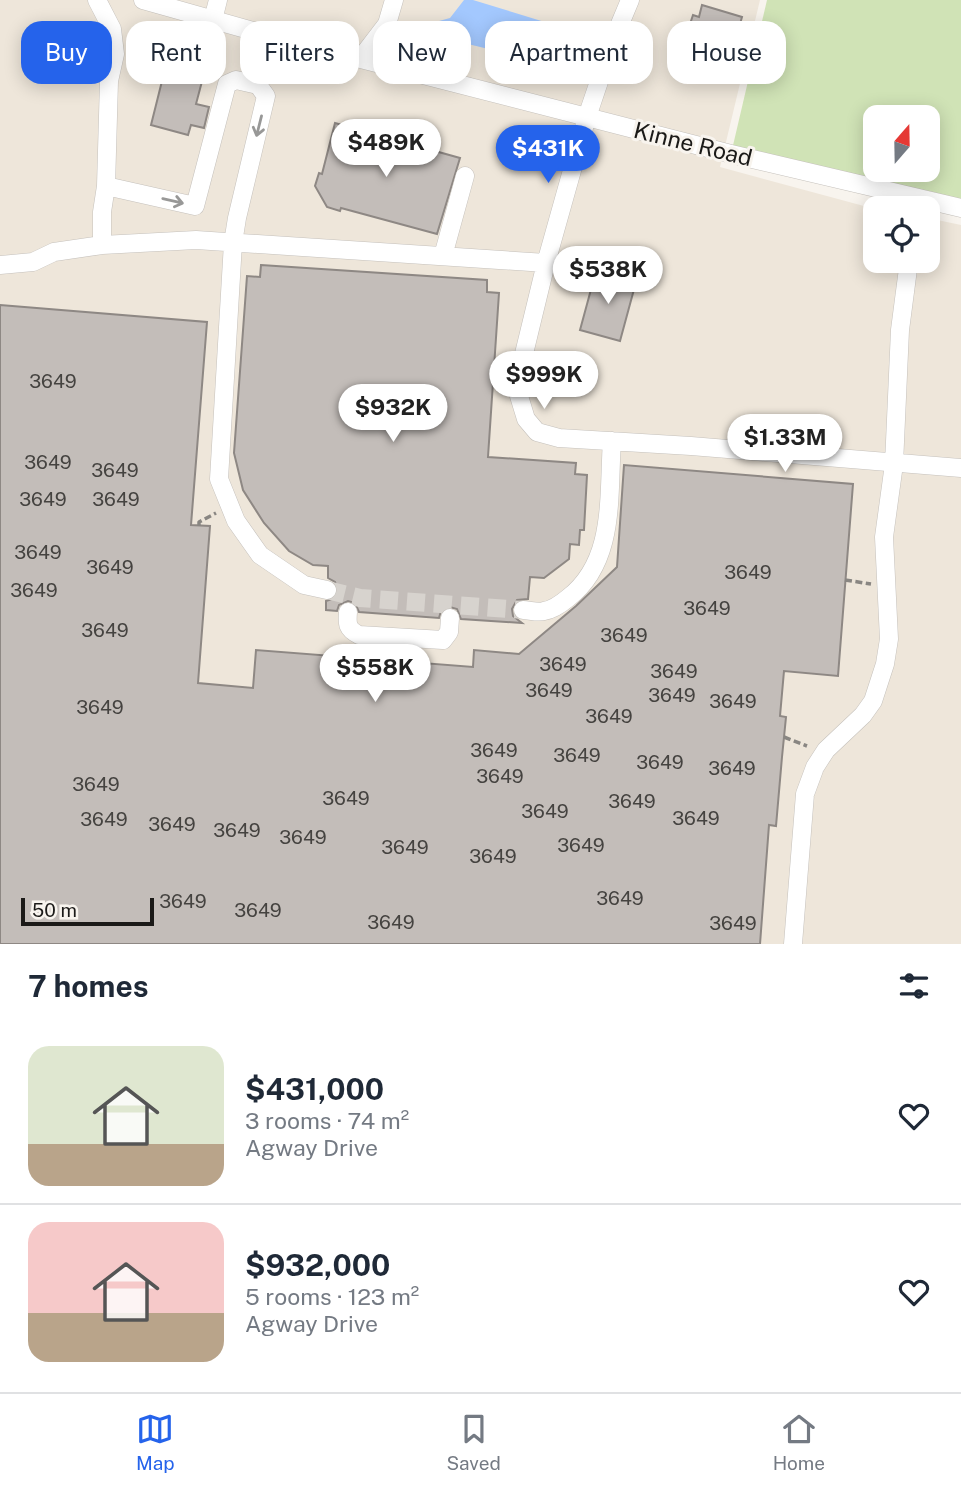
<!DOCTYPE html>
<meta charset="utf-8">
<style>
:root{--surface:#fff;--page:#f2f2f3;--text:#1f2937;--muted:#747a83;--line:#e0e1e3;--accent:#2563eb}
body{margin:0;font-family:"Public Sans",sans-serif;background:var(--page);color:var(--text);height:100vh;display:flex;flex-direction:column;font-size:26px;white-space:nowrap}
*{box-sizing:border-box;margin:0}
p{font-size:23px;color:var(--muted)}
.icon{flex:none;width:38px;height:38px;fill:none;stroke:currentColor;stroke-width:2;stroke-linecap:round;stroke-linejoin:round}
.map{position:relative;height:944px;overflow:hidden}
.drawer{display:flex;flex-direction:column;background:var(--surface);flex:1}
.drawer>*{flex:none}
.top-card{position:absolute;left:21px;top:21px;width:920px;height:63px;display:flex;gap:14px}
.needle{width:46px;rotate:20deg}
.tools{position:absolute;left:863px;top:105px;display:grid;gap:14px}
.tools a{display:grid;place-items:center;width:77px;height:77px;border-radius:14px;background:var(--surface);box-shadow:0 4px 18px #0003;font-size:35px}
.scale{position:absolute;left:21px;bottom:18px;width:133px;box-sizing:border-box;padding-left:7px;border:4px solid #1b1a18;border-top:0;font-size:19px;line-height:24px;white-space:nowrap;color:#1b1a18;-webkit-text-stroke:5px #f8f4ee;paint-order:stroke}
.price{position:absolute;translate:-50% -60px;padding:0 16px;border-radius:24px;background:#fff;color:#222;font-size:23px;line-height:46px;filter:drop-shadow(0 2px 4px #0008)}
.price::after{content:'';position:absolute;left:50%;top:42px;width:21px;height:16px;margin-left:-10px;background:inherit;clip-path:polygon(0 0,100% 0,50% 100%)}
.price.current{background:var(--accent);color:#fff}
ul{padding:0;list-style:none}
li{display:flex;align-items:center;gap:21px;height:175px;padding:0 28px}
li+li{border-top:2px solid var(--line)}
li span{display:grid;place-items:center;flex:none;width:196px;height:140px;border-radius:21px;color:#555}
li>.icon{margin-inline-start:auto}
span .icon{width:84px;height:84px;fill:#fffc;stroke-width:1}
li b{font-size:30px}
h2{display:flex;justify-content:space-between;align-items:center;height:84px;padding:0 28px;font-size:30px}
.pill{padding:0 24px;border-radius:21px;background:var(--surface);box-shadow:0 4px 18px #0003;font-size:24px;line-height:63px}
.pill.current{background:var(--accent);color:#fff}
.menu{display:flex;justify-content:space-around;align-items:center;height:98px;border-top:2px solid var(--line);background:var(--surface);font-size:19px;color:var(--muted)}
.menu a{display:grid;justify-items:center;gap:4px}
.menu .current{color:var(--accent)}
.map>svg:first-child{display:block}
.built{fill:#eee6da}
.green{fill:#d0e3b6;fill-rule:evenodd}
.water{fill:#a3c8fe}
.building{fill:#c3bdb9;stroke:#8e8884;stroke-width:2}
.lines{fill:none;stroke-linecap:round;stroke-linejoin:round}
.minor-tunnel{stroke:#d7d3ce;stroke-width:18;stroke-dasharray:18 9;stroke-linecap:butt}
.minor-casing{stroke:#c5c1bc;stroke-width:19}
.path{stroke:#898682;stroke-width:3.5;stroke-dasharray:7 3.5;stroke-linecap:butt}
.minor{stroke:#fff;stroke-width:18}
.oneway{stroke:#989897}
.labels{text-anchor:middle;stroke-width:6;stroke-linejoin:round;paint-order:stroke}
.number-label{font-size:19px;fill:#454340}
.street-label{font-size:23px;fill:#1b1a18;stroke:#f8f4ee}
</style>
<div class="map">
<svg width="961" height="944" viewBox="0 0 961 944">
<rect width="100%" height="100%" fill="#f8f4ee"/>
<!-- built -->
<path class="built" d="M 0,0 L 760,0 L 720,167 L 875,209 L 875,261 L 928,261 L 928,218 L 961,225 L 961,944 L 0,944 Z"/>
<!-- green -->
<path class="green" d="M 767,0 L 961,0 L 961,208 L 731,154 ZM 875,117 L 928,117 L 928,170 L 875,170 Z"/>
<!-- water -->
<path class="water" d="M 464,0 L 473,0 L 561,27 L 562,40 L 545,42 L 513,55 L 435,36 L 421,26 L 450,18 Z"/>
<!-- building -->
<path class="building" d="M 702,5 L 742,17 L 736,38 L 726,34 L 716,65 L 686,56 L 694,32 L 688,30 L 693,15 L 699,17 Z
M 167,61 L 205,70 L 196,104 L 209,107 L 204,128 L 191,125 L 188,135 L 151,125 Z
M 335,123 L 460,158 L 437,234 L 341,208 L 340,211 L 327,207 L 315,186 L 319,173 L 322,174 Z
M 261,265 L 487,280 L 487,292 L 499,293 L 488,457 L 576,463 L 575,474 L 587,475 L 584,530 L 580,530 L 579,545 L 570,544 L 569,559 L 544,578 L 530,577 L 528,599 L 517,600 L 512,609 L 513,616 L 522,623 L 461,619 L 457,609 L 450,607 L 441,611 L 439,618 L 359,612 L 355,603 L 348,601 L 339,605 L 337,611 L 326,610 L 326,601 L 335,598 L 338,592 L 335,582 L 328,578 L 328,566 L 313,565 L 289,551 L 264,523 L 243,490 L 234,453 L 247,276 L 260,277 Z
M 596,271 L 636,282 L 620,341 L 580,330 Z
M 0,305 L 207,322 L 191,525 L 210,526 L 198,683 L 253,688 L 256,650 L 473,667 L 474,650 L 519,654 L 576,606 L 617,567 L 624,465 L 853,484 L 838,676 L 784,671 L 780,716 L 786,717 L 782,757 L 776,826 L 769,825 L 760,944 L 0,944 Z"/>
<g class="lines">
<!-- minor-tunnel -->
<path class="minor-tunnel" d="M 327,590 L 360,598 L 523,610"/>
<defs>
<path id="minor" d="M 97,0 L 112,29 L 115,54 L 109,81 L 106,186 L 102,212 L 102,245
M 143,0 L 271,36 L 731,154 L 961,208
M 630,0 L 612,43 L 587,117 L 546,263 L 521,366 L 519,396 L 526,419 L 537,432 L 559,438 L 691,446 L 961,468
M 213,20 L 218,0
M 387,24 L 399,68
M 361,58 L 387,24 L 394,0
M 106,186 L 195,206 L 227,84 L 236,80 L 258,85 L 266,96 L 237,218 L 233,243 L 219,479 L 236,521 L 260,555 L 304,585 L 327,590
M 443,256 L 465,176
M 0,265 L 33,262 L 54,252 L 102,245 L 196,240 L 546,263
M 523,610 C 529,610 538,613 544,611 C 552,610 562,603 568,598 C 616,561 608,496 612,441
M 348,612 C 347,624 347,629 359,635 L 443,640 L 449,632 L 450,618
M 793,944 L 805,794 L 815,767 L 826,750 L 863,715 L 873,701 L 885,664 L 889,639 L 884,537 L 894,464 L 900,330 L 909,261"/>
</defs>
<!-- minor casing -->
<use href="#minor" class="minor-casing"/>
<!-- path -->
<path class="path" d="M 199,526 L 199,522 L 216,513
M 845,580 L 871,584
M 784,737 L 807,746"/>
<!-- minor -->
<use href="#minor" class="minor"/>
</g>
<!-- one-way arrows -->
<defs><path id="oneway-shaft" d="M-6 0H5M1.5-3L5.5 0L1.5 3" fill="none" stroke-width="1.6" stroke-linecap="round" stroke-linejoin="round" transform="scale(1.75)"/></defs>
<g class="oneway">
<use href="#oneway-shaft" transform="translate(259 126) rotate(104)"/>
<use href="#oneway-shaft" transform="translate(173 201) rotate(13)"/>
</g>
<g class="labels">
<!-- number labels -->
<g class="number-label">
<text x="53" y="388">3649</text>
<text x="48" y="469">3649</text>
<text x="115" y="477">3649</text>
<text x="43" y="506">3649</text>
<text x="116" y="506">3649</text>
<text x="38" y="559">3649</text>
<text x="110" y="574">3649</text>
<text x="748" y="579">3649</text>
<text x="34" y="597">3649</text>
<text x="707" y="615">3649</text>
<text x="105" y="637">3649</text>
<text x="624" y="642">3649</text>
<text x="563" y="671">3649</text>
<text x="674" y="678">3649</text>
<text x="549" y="697">3649</text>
<text x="672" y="702">3649</text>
<text x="733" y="708">3649</text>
<text x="100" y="714">3649</text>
<text x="609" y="723">3649</text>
<text x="494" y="757">3649</text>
<text x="577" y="762">3649</text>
<text x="660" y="769">3649</text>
<text x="732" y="775">3649</text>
<text x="500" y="783">3649</text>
<text x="96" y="791">3649</text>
<text x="346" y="805">3649</text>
<text x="632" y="808">3649</text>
<text x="545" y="818">3649</text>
<text x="696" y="825">3649</text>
<text x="104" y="826">3649</text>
<text x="172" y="831">3649</text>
<text x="237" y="837">3649</text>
<text x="303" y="844">3649</text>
<text x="581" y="852">3649</text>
<text x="405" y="854">3649</text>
<text x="493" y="863">3649</text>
<text x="620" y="905">3649</text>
<text x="183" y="908">3649</text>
<text x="258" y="917">3649</text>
<text x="391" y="929">3649</text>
<text x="733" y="930">3649</text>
</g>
<!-- street labels -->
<g class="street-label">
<text transform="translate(693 144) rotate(14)" y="8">Kinne Road</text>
</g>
</g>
</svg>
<div class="tools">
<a><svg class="needle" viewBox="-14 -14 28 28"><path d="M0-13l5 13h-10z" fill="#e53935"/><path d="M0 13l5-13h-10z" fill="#747a83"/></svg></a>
<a><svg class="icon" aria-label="locate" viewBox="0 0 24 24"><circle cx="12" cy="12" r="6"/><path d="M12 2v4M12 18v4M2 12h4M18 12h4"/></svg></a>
</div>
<div class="scale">50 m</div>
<b class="price" style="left:386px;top:179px">$489K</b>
<b class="price current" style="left:548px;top:185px">$431K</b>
<b class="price" style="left:608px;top:306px">$538K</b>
<b class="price" style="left:544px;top:411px">$999K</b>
<b class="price" style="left:393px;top:444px">$932K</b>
<b class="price" style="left:785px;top:474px">$1.33M</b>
<b class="price" style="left:375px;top:704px">$558K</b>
<div class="top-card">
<a class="pill current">Buy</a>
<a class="pill">Rent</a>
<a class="pill">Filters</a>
<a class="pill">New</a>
<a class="pill">Apartment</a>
<a class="pill">House</a>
</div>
</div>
<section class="drawer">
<h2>7 homes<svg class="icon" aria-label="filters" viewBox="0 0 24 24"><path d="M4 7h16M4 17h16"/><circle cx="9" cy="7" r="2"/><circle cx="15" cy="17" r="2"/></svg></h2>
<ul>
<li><span style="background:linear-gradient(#dfe7d0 70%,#b9a48a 0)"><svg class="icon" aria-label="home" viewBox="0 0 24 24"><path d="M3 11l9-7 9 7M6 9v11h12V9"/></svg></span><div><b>$431,000</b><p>3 rooms · 74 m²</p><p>Agway Drive</p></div><svg class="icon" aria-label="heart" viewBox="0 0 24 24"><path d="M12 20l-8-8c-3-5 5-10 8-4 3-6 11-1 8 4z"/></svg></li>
<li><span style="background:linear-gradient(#f6c9c9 65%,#b9a48a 0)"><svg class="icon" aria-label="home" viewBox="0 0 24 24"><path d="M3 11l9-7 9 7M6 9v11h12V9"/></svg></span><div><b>$932,000</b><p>5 rooms · 123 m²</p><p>Agway Drive</p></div><svg class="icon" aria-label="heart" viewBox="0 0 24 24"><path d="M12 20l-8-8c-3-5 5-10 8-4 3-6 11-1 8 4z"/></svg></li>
</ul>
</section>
<nav class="menu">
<a class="current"><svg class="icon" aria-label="map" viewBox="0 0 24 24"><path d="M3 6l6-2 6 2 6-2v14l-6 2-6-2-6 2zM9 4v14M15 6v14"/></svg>Map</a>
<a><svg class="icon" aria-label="saved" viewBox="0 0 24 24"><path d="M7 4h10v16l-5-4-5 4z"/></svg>Saved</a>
<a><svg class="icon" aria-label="home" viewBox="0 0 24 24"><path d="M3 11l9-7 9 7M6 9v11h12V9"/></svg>Home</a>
</nav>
